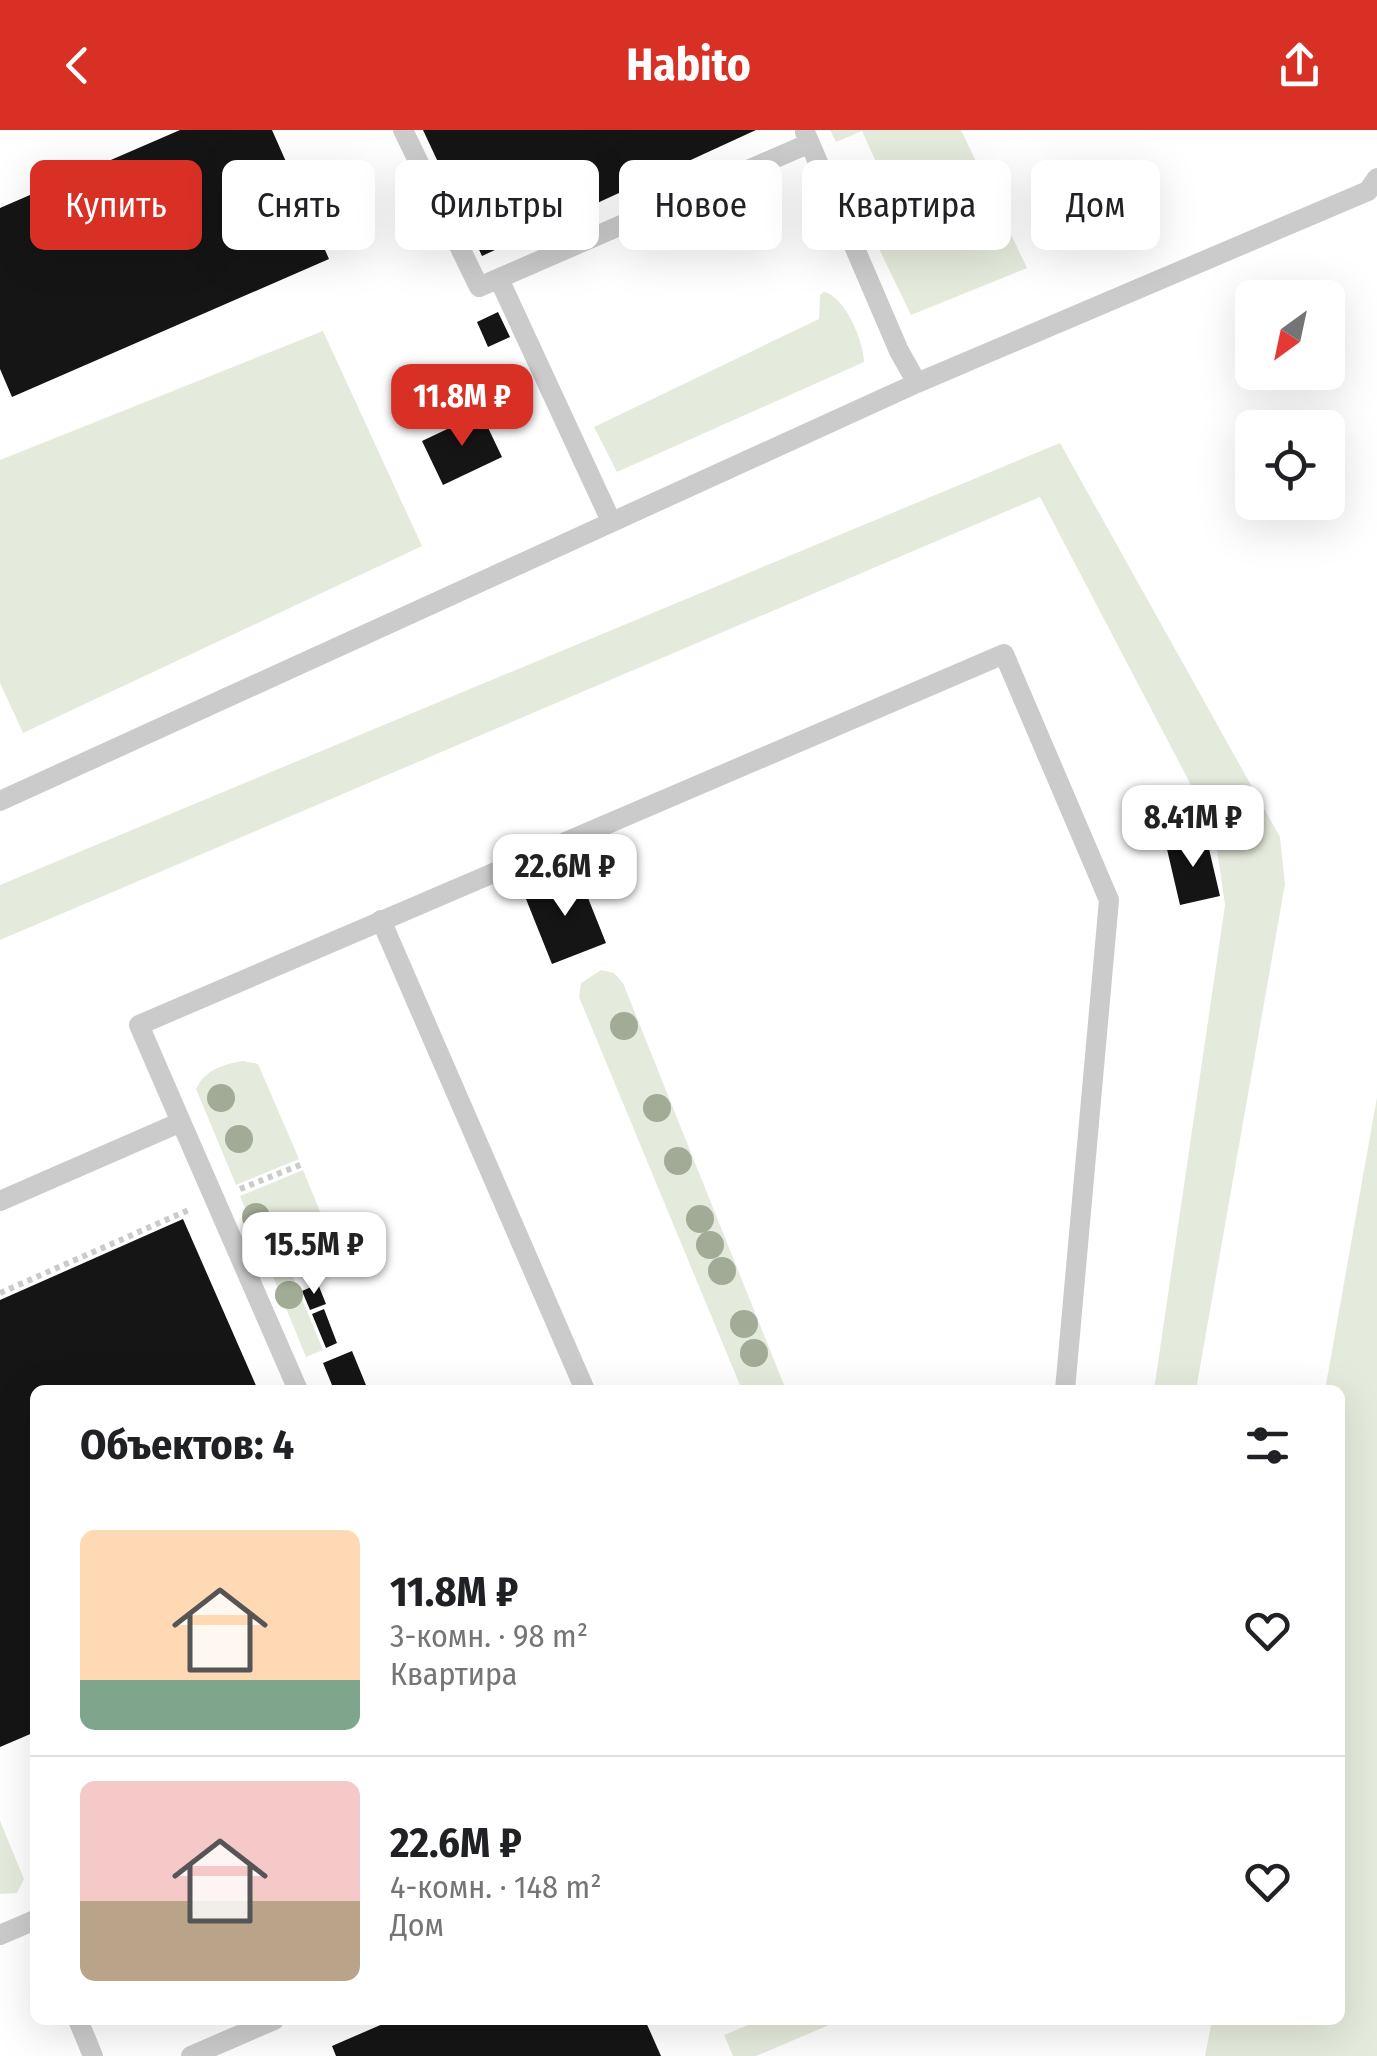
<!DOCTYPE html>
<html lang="ru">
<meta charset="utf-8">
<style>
:root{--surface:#fff;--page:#f6f6f6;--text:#202124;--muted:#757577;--line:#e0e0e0;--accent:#d93025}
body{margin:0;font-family:"Fira Sans Condensed",sans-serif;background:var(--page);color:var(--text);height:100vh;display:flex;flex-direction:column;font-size:38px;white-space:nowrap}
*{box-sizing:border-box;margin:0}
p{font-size:32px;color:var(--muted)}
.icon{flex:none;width:55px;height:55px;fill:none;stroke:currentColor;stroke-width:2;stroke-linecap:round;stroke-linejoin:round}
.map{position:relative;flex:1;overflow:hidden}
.details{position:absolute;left:30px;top:1255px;width:1315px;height:640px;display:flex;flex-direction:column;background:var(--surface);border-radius:15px;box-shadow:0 10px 40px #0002}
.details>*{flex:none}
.hud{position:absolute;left:30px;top:30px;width:1318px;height:90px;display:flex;gap:20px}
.needle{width:65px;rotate:213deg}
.buttons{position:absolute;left:1235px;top:150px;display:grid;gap:20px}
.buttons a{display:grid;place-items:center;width:110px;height:110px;border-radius:15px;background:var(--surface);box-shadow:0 10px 40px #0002;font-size:50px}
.price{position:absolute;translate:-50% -85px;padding:0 22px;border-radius:20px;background:#fff;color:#222;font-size:32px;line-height:65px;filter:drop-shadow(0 2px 5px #0008)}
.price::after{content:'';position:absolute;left:50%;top:60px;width:30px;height:22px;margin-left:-15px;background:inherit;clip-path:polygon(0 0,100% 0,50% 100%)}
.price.active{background:var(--accent);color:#fff}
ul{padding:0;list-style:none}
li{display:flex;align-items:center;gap:30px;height:250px;padding:0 50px}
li+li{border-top:2px solid var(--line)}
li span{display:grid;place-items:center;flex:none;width:280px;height:200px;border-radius:15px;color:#555}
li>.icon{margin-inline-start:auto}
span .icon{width:120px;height:120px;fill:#fffc;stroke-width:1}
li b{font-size:42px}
h2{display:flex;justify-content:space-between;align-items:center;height:120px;padding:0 50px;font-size:42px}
.chip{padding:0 35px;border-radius:15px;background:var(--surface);box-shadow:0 10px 40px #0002;font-size:35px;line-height:90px}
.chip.active{background:var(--accent);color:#fff}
header{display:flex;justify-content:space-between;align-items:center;height:130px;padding:0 50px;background:var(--accent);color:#fff;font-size:45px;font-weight:700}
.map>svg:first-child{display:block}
.green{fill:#e5ebdc}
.building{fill:#151515}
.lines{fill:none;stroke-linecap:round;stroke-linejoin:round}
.path{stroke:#cbcbcb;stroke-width:6;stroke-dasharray:5 5;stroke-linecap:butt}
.service{stroke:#cbcbcb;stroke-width:20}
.tree{fill:#a2ab95}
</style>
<header><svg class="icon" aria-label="back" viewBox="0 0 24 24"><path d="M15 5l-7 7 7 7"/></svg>Habito<svg class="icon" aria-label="share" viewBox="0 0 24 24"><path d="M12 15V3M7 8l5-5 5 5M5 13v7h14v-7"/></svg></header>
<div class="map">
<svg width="1377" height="1926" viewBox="0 0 1377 1926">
<rect width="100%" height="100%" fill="#fff"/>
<!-- green -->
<path class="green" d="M 830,0 L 961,0 L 1027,138 L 911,185 L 868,96 L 899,83 L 862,1 L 836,12 Z
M 824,162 C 845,166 864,212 864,232 L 617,342 L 594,297 L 819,189 L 820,165 Z
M 323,201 L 422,416 L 23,603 L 0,553 L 0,330 Z
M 1060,313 L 1280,707 L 1285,754 L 1196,1260 L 1154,1260 L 1225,775 L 1214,699 L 1040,367 L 0,810 L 0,755 Z
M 601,840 L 614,843 L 623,853 L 786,1260 L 742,1260 L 579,867 L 581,853 Z
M 243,931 L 258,934 L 299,1029 L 236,1055 L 196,959 C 205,940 223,934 243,931 Z
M 1377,967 L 1377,1926 L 1205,1926 L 1212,1890 L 1340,1890 L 1340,1260 L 1325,1260 Z
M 303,1040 L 335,1118 L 289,1137 L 323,1220 L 306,1227 L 240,1066 Z
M 0,1691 L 24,1749 L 17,1763 L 0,1764 Z
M 760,1890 L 841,1890 L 756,1926 L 733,1926 L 724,1905 Z"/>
<!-- building -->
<path class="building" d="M 180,0 L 272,0 L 329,129 L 12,267 L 0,239 L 0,78 Z
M 423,0 L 756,0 L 482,126 Z
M 498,182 L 510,207 L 488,217 L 477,192 Z
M 481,283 L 502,327 L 443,355 L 422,311 Z
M 1206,706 L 1220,766 L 1180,775 L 1166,715 Z
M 578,743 L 606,813 L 552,834 L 524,764 Z
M 183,1089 L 258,1260 L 35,1260 L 35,1602 L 0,1617 L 0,1170 Z
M 318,1154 L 326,1174 L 310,1180 L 302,1161 Z
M 324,1179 L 337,1213 L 326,1218 L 312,1184 Z
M 352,1221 L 368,1260 L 334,1260 L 323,1233 Z
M 392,1890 L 645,1890 L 661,1926 L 336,1926 L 332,1916 Z"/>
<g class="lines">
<!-- path -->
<path class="path" d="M 240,1059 L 305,1033
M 0,1163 L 191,1079"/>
<!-- service -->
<path class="service" d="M 403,0 L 479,157 L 810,13
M 805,2 L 899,221 L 917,253
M 499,149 L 611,391
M 0,671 L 917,253 L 1368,61 L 1377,48
M 381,790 L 585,1260
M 181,992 L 298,1260
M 0,1071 L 181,992 L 139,895 L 1004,524 L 1109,770 L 1065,1260
M 0,1805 L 35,1790
M 78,1890 L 93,1926
M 191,1926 L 274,1890"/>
</g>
<!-- trees -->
<g class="tree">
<circle cx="624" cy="896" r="14"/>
<circle cx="221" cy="968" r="14"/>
<circle cx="657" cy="978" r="14"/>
<circle cx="239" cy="1009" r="14"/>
<circle cx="678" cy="1031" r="14"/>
<circle cx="256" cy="1087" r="14"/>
<circle cx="700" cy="1089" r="14"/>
<circle cx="710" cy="1115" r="14"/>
<circle cx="273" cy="1127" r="14"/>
<circle cx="722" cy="1141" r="14"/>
<circle cx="289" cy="1165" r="14"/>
<circle cx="744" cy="1194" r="14"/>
<circle cx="754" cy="1223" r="14"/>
</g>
</svg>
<div class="buttons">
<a><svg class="needle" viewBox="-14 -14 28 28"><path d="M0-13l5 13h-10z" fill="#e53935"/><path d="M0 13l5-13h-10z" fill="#757577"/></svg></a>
<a><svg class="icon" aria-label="locate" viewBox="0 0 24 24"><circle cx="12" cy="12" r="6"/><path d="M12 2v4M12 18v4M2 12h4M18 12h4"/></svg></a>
</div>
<b class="price active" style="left:462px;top:319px">11.8M ₽</b>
<b class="price" style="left:1193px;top:740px">8.41M ₽</b>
<b class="price" style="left:565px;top:789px">22.6M ₽</b>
<b class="price" style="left:314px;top:1167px">15.5M ₽</b>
<div class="hud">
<a class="chip active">Купить</a>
<a class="chip">Снять</a>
<a class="chip">Фильтры</a>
<a class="chip">Новое</a>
<a class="chip">Квартира</a>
<a class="chip">Дом</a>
</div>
<section class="details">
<h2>Объектов: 4<svg class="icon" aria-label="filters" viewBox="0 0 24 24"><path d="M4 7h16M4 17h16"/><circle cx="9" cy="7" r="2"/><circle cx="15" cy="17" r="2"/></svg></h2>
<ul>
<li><span style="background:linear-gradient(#ffd9b3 75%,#7fa58c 0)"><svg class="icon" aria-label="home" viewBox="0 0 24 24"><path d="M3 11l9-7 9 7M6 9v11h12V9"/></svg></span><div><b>11.8M ₽</b><p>3-комн. · 98 m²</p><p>Квартира</p></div><svg class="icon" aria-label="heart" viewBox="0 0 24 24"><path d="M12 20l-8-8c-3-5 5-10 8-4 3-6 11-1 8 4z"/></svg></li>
<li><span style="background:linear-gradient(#f6c9c9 60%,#b9a48a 0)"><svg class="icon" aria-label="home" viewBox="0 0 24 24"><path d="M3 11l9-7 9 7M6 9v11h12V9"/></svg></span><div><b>22.6M ₽</b><p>4-комн. · 148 m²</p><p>Дом</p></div><svg class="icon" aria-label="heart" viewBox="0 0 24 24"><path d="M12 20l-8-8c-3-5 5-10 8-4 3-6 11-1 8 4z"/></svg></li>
</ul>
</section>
</div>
